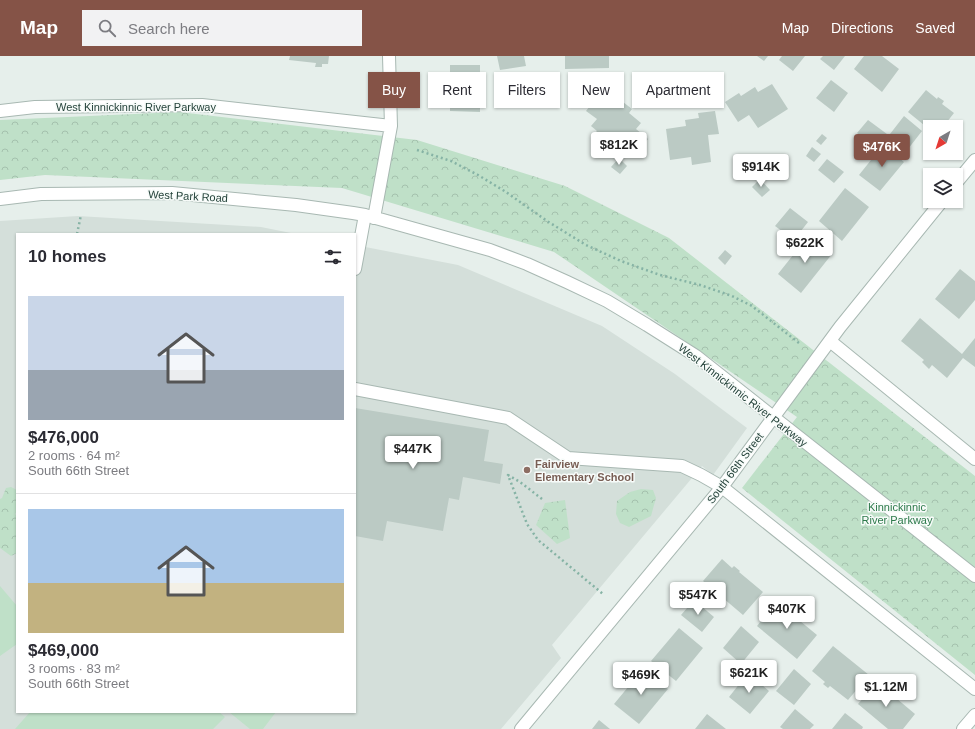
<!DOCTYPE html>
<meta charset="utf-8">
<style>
:root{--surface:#fff;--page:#f2f2f3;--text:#2b2b33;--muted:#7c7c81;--line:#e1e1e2;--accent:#855347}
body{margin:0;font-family:Arial,sans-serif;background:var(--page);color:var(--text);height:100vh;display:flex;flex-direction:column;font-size:15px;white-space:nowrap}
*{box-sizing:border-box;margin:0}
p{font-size:13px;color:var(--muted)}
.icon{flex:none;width:22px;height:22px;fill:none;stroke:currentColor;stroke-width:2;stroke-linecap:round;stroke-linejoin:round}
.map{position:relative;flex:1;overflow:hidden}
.side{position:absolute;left:16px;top:177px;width:340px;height:480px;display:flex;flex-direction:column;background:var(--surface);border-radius:0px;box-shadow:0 1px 3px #0004}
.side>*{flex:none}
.top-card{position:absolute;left:368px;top:16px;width:380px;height:36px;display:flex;gap:8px}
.needle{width:26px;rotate:219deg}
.tools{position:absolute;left:923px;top:64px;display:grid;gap:8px}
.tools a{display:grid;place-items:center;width:40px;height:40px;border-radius:0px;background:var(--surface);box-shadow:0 1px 3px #0004;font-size:20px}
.price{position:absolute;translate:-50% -34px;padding:0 9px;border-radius:4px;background:#fff;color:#222;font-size:13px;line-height:26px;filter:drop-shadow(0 1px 2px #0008)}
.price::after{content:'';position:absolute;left:50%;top:24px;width:12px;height:9px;margin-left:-6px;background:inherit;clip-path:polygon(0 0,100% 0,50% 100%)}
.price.current{background:var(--accent);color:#fff}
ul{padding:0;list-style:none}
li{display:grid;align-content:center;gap:8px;height:212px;padding:0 12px}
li+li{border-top:1px solid var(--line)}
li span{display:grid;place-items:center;height:124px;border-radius:0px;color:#555}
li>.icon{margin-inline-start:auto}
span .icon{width:72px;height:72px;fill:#fffc;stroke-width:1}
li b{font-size:17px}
h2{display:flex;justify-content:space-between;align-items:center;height:48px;padding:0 12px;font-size:17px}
.pill{padding:0 14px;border-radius:0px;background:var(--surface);box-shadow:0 1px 3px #0004;font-size:14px;line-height:36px}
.pill.current{background:var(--accent);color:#fff}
header{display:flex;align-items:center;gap:24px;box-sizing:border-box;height:56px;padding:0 20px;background:var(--accent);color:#fff}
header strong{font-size:19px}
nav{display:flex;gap:22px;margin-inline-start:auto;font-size:14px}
.search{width:280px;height:36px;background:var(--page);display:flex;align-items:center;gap:10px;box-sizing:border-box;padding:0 14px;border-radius:0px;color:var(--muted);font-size:15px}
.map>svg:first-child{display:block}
.built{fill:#d4dfda}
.park{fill:url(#park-crowns)}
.pitch{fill:#bfe0c8}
.building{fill:#bbcac4}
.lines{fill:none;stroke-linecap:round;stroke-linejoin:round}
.minor-casing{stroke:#a8b8b2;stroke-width:14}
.path{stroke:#86b3a5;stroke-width:2.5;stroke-dasharray:2 3;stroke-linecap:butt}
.minor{stroke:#fff;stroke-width:12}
.education-dot{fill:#8d6e63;stroke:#f7fbf9;stroke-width:1.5}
.labels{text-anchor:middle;stroke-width:3;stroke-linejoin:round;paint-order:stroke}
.street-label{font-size:11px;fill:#24423a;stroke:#f7fbf9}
.education-label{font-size:11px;font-weight:bold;fill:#785e54;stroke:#f7fbf9;text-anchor:start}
.park-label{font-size:11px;fill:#2d7a4b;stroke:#f7fbf9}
</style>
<header>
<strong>Map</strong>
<div class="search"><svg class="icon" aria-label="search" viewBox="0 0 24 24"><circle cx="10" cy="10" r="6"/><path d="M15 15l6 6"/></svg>Search here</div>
<nav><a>Map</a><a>Directions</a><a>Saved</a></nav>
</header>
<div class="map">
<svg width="975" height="673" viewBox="0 0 975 673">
<defs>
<pattern id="park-crowns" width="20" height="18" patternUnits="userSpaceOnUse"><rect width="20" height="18" fill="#bfe0c8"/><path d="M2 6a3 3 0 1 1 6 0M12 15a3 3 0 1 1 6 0" fill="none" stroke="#a4c1ad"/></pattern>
</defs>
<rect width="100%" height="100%" fill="#e6efeb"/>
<!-- built -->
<path class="built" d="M 78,160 L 261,171 L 296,178 L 17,178 L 17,656 L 355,656 L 355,189 L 458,209 L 602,270 L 675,318 L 747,372 L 713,419 L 702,410 L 552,589 L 561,602 L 501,673 L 0,673 L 0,165 Z"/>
<!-- park -->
<path class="park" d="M 179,56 L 417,84 L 565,130 L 669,182 L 975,420 L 975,619 L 742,432 L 797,361 L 554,196 L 342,132 L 45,119 L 0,124 L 0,64 Z
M 11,431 L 17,434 L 17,456 L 15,458 L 17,460 L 17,497 L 11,500 L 0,492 L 0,443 L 2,442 L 6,432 Z
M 641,433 L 653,434 L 656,442 L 651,460 L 629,471 L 620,467 L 616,458 L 617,445 L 630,436 Z
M 565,444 L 570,482 L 557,488 L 536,469 L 545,447 Z"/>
<!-- pitch -->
<path class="pitch" d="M 0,530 L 17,550 L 17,588 L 0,600 Z
M 30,656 L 219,656 L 225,661 L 213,673 L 15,673 Z
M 229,656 L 276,656 L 263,673 L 250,673 Z"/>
<!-- building -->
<path class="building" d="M 290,0 L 329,0 L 328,8 L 322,8 L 322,11 L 315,11 L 316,7 L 289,4 Z
M 497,0 L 524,0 L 526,10 L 500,14 Z
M 565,0 L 609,0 L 609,12 L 565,13 Z
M 757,0 L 768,0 L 764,5 Z
M 782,0 L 805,0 L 793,15 L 779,4 Z
M 823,0 L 845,0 L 834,14 L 820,3 Z
M 864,0 L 882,0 L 899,13 L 882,36 L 854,13 Z
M 450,9 L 480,9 L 480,56 L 450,55 Z
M 831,24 L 848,37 L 834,56 L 816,42 Z
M 772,28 L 788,53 L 758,72 L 749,59 L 738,66 L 725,46 L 739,37 L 741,40 L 755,31 L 758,36 Z
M 604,32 L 617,42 L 619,40 L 624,44 L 623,46 L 632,53 L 629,57 L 641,67 L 636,73 L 648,83 L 633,102 L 616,87 L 608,97 L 591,82 L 597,75 L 591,70 L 597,63 L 586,55 Z
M 926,34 L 937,43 L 938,41 L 944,45 L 942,48 L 954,57 L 943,71 L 930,71 L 930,74 L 928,76 L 923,71 L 924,69 L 908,56 Z
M 715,55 L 719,78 L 708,79 L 711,106 L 692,109 L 691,101 L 670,104 L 666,73 L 686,70 L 685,64 L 699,62 L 698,57 Z
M 904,60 L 922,75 L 908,93 L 890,78 Z
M 868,64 L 887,78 L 876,92 L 857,77 Z
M 822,78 L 827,82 L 821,89 L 816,85 Z
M 883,89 L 904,106 L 880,135 L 859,119 Z
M 812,91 L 821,98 L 814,106 L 806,100 Z
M 619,102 L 627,110 L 620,118 L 611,111 Z
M 827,103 L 844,116 L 834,127 L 818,114 Z
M 760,123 L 770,134 L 762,141 L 752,131 Z
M 845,132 L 869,151 L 842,185 L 819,165 Z
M 790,152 L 808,166 L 794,184 L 775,170 Z
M 809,179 L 832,198 L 801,237 L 778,218 Z
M 725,194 L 732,200 L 725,209 L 718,202 Z
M 960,213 L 975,225 L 975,244 L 959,263 L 935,243 Z
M 920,262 L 962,298 L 975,282 L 975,311 L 963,302 L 947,322 L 932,309 L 929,313 L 922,306 L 924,304 L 901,285 Z
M 355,352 L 489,374 L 484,405 L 503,408 L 500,428 L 463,421 L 459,444 L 449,442 L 443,475 L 387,465 L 383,485 L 355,480 Z
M 722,503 L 732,512 L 734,510 L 740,515 L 739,516 L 763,536 L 743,559 L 703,525 Z
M 694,544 L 714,561 L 702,576 L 681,559 Z
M 777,546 L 817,579 L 797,603 L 757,570 Z
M 741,570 L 759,586 L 741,608 L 723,592 Z
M 679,572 L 703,592 L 676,625 L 651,605 Z
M 833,590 L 869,619 L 848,644 L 830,630 L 828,632 L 823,628 L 825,626 L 812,615 Z
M 643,613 L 668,633 L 639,668 L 614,648 Z
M 794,613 L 811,628 L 794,649 L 776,635 Z
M 748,617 L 769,635 L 750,658 L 729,641 Z
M 877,626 L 915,658 L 903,673 L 888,673 L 858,648 Z
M 795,653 L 814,669 L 810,673 L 783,673 L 780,671 Z
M 845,657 L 863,671 L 862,673 L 832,673 Z
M 707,658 L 726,673 L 695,673 Z
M 599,664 L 610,673 L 592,673 Z"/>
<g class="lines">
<defs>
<path id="minor" d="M 0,55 L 35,51 L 202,49 L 391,70
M 956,127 L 975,104
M 0,143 L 41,138 L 172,137 L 296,149 L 353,157 L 365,159 L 490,194 L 527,208 L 567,226 L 607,245 L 647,269 L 696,300 L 975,520
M 374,162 L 391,70 L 389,0
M 355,213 L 365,159
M 830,285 L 975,403
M 355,333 L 508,362 L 568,402 L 682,410 L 701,419 L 722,431 L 975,633
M 521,673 L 722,431 L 840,271 L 942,145
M 963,673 L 975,659"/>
</defs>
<!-- minor casing -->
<use href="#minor" class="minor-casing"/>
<!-- path -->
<path class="path" d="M 417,94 L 451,105 L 478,119 L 506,136 L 547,165 L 586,189 L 621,205 L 660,219 L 700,229 L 732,240 L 752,250 L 799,287
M 77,178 L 81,159
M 542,443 L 520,426 L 508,419 L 527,468 L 538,484 L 603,538"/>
<!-- minor -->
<use href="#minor" class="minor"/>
</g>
<!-- markers -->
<circle class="education-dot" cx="527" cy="414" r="4"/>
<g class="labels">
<!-- street labels -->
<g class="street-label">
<text x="136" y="55">West Kinnickinnic River Parkway</text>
<text transform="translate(188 140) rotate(3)" y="4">West Park Road</text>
<text transform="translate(743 339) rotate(38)" y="4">West Kinnickinnic River Parkway</text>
<text transform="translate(735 412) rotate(-53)" y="4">South 66th Street</text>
</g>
<!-- education labels -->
<g class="education-label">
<text x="535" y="412">Fairview<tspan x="535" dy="13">Elementary School</tspan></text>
</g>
<!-- park labels -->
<g class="park-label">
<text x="897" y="455">Kinnickinnic<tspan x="897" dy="13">River Parkway</tspan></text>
</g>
</g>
</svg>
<div class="tools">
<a><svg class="needle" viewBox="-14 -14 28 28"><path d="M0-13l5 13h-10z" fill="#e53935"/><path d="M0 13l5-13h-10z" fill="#7c7c81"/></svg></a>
<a><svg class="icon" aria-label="layers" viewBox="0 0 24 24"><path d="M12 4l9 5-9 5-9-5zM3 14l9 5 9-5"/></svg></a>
</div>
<b class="price" style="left:619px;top:110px">$812K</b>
<b class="price current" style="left:882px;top:112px">$476K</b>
<b class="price" style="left:761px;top:132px">$914K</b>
<b class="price" style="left:805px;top:208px">$622K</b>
<b class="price" style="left:413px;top:414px">$447K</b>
<b class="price" style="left:698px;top:560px">$547K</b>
<b class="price" style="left:787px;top:574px">$407K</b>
<b class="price" style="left:749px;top:638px">$621K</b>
<b class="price" style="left:641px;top:640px">$469K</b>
<b class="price" style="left:886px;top:652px">$1.12M</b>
<div class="top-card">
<a class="pill current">Buy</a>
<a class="pill">Rent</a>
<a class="pill">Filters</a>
<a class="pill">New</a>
<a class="pill">Apartment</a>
</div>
<section class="side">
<h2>10 homes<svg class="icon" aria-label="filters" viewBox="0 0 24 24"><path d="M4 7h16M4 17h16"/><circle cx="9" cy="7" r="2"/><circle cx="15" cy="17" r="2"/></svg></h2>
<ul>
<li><span style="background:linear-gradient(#c9d6e8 60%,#9aa5b1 0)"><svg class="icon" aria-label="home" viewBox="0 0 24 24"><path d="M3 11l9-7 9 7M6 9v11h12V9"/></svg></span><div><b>$476,000</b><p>2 rooms · 64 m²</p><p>South 66th Street</p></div></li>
<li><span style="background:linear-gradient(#a9c7e8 60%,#c2b280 0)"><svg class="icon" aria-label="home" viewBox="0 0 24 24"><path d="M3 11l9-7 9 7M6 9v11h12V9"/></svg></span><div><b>$469,000</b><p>3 rooms · 83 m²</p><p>South 66th Street</p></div></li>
</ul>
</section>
</div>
